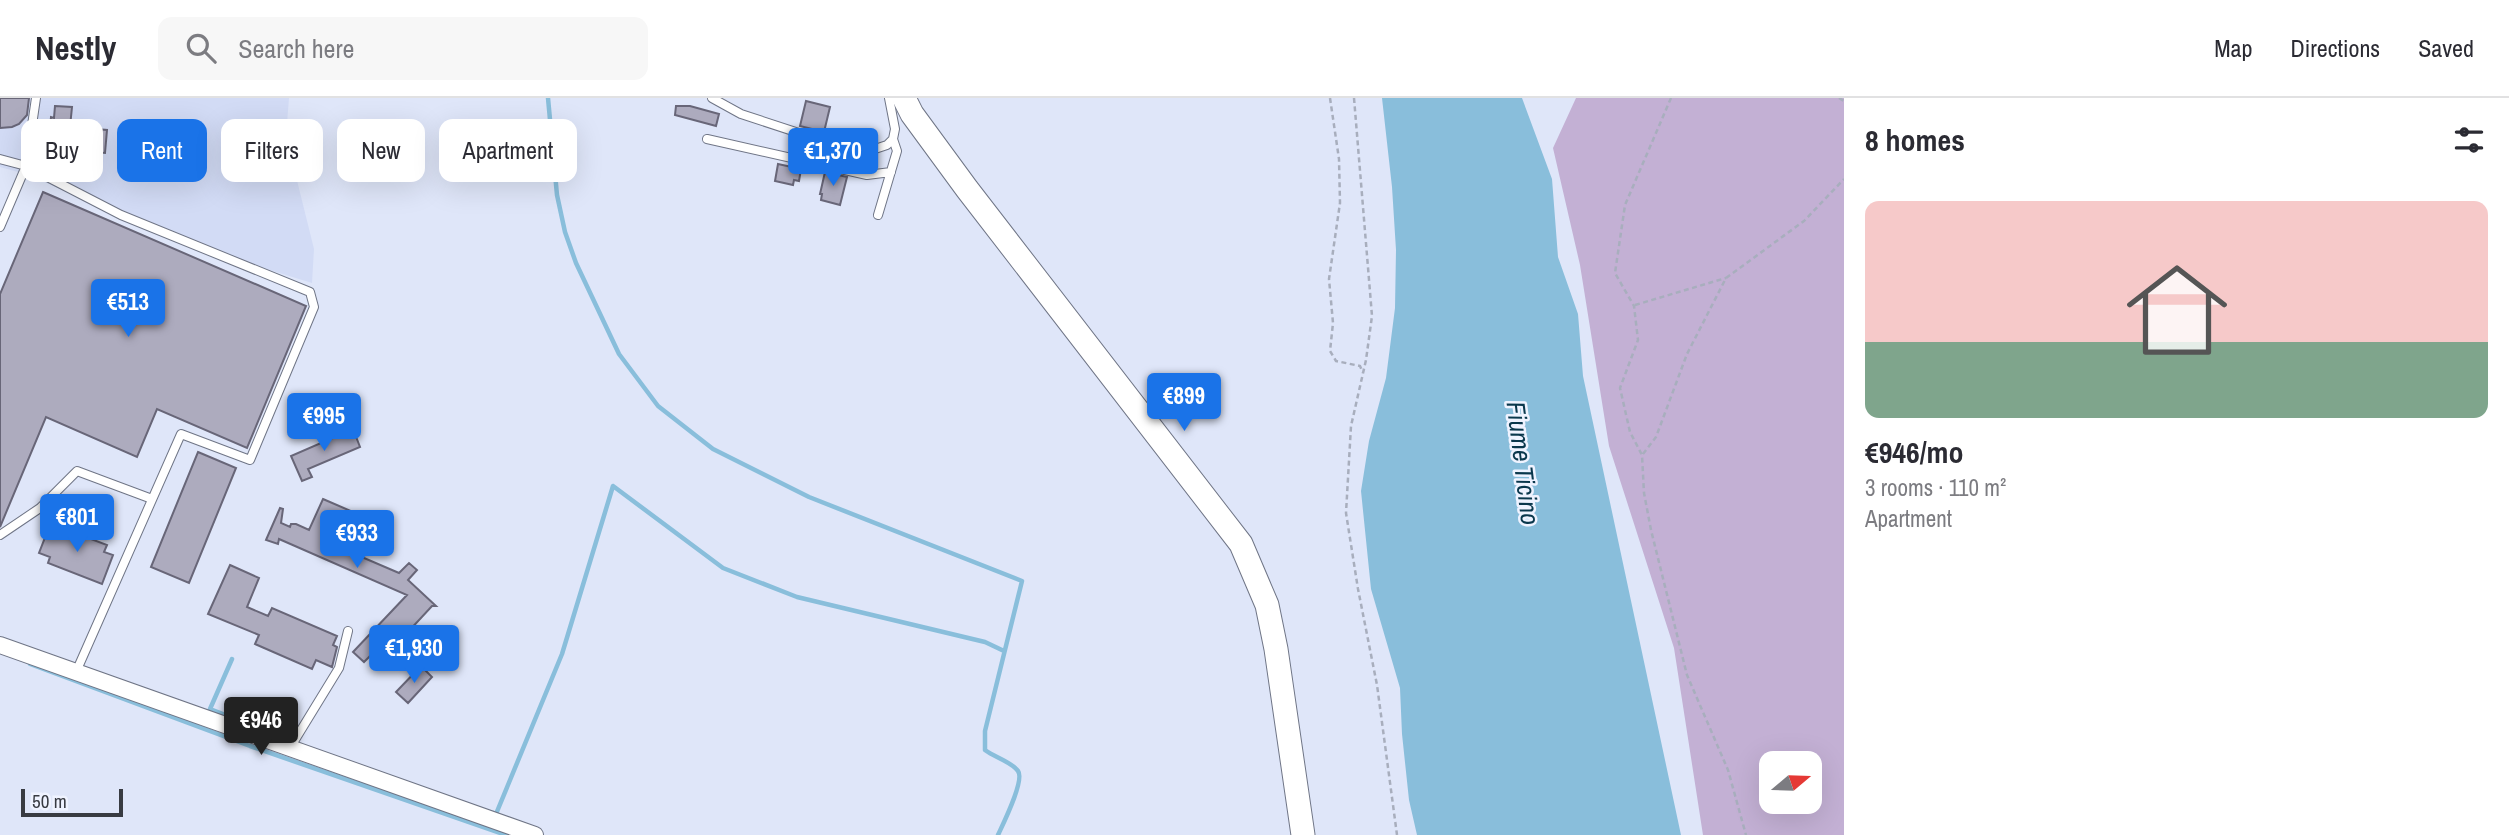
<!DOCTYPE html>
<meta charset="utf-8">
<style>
:root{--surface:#fff;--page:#f7f7f7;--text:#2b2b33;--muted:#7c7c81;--line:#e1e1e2;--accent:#1a73e8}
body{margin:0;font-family:"Archivo Narrow",sans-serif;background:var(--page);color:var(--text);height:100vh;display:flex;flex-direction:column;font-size:26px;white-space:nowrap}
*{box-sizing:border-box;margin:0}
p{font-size:23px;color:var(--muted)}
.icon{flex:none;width:38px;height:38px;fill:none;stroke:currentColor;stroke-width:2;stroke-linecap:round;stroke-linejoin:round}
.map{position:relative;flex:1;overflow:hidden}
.details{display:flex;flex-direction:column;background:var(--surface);width:665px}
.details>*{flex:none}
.top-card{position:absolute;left:21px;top:21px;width:665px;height:63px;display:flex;gap:14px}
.needle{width:46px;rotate:71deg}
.buttons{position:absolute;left:1759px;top:653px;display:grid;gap:14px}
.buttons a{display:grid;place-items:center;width:63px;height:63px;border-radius:14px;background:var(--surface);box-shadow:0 7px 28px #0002;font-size:35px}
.scale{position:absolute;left:21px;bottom:18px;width:102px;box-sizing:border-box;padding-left:7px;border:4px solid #383b42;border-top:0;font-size:19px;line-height:24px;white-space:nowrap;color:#383b42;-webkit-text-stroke:5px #eff3ff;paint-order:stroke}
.price{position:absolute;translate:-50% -60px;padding:0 16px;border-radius:7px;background:var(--accent);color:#fff;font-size:23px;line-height:46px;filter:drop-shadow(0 2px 4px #0008)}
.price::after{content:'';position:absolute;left:50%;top:42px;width:21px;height:16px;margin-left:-10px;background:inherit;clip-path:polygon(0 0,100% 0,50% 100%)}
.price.selected{background:#222;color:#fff}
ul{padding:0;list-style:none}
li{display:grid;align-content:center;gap:14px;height:371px;padding:0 21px}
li+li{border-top:2px solid var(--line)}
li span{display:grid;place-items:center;height:217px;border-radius:14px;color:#555}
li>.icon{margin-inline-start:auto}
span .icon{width:126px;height:126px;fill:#fffc;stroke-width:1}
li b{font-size:30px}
h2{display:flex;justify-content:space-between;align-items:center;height:84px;padding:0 21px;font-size:30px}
.tag{padding:0 24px;border-radius:14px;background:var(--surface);box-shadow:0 7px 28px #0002;font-size:24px;line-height:63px}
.tag.selected{background:var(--accent);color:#fff}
header{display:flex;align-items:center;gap:42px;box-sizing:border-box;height:98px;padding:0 35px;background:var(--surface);border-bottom:2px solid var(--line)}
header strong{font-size:33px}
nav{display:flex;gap:38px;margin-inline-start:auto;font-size:24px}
.search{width:490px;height:63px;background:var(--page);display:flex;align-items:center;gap:18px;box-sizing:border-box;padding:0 24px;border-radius:14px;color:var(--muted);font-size:26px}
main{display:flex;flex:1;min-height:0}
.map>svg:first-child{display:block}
.built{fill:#d2dbf5}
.green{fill:#c3b0d4;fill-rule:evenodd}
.water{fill:#89bedb}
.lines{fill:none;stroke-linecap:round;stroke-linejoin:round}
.stream{stroke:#89bedb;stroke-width:4.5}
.building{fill:#adabbe;stroke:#686678;stroke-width:2}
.lane-casing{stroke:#6f7586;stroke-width:10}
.street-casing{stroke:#6f7586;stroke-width:18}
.secondary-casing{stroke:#6f7586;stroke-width:25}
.path{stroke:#a8aebd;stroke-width:2.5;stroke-dasharray:5 3.5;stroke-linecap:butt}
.lane{stroke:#fff;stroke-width:8}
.street{stroke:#fff;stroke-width:16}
.secondary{stroke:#fff;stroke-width:23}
.labels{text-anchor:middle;stroke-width:5;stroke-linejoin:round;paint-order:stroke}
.water-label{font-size:26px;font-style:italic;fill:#09374c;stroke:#eff3ff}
</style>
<header>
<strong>Nestly</strong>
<div class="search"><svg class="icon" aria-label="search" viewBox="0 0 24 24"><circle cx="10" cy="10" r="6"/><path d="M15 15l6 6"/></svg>Search here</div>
<nav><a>Map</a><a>Directions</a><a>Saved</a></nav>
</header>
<main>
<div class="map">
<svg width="1844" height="737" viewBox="0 0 1844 737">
<rect width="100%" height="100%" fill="#dfe6f9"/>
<!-- built -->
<path class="built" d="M 0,0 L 289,0 L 286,38 L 314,151 L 312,185 L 178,144 L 29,77 L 0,69 Z"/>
<!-- green -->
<path class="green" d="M 1576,0 L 1844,0 L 1844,737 L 1703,737 L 1674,550 L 1609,348 L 1580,167 L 1553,50 ZM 1771,665 L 1810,665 L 1810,704 L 1771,704 Z"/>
<!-- water -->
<path class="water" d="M 1382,0 L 1522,0 L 1552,81 L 1558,159 L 1578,216 L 1583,278 L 1681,737 L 1417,737 L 1409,702 L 1402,636 L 1400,590 L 1371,491 L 1361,393 L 1369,343 L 1386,280 L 1395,210 L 1396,152 L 1392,89 Z"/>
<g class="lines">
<!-- stream -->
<path class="stream" d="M 548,0 L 557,97 L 565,134 L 576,165 L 619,256 L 658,308 L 713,351 L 809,399 L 1022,483 L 985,633 L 985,652 C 994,659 1012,664 1018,673 C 1025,682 1003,726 998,737
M 232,561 L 210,611 L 279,638
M 30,566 L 250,648 L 506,737
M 493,715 L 496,716 L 562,556 L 613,388 L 723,470 L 797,499 L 985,544 L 1004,553"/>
</g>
<!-- building -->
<path class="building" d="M 0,0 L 29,0 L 27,17 L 19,26 L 12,29 L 0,30 Z
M 806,3 L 830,9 L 824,34 L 800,28 Z
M 55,8 L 72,9 L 70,29 L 107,32 L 105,55 L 48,50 L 51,19 L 54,20 Z
M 676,8 L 690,8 L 719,16 L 716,28 L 675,17 Z
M 778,66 L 801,71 L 799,83 L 794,82 L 793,87 L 775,83 Z
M 825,74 L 847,79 L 840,107 L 821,102 L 822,96 L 820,96 Z
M 43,94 L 306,208 L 247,350 L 157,311 L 137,359 L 46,319 L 0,429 L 0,196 Z
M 353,331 L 360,349 L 308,371 L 312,379 L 302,383 L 291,358 Z
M 198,354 L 236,370 L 189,485 L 151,469 Z
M 323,401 L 360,417 L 343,451 L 399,475 L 409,465 L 417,472 L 408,482 L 436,508 L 432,508 L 394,549 L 386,542 L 364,564 L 353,554 L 407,497 L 279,441 L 278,446 L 266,442 L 280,410 L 283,411 L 281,425 L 290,429 L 291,426 L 296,426 L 309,432 Z
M 62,430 L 107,447 L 104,454 L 113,457 L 102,486 L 48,465 L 50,459 L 39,455 L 48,432 L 59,436 Z
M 230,467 L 259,480 L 247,509 L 268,518 L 272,510 L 337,538 L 333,547 L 337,549 L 332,569 L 316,562 L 312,571 L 255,546 L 259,537 L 208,516 Z
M 421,568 L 432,579 L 408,605 L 396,594 Z"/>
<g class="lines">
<defs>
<path id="lane" d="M 712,0 L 741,16 L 805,37 L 875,51 L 887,47 L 893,41 L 895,31 L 889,0
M 707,41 L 867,77 L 891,74
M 0,61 L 26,68 L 121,117 L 310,194 L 314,209 L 250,362 L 181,336 L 76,574
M 878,117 L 897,53 L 893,41
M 0,129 L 26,68 L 36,0
M 0,437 L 40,410 L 77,373 L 152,401
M 290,650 L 339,570 L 348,533"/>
<path id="street" d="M 0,547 L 535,737"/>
<path id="secondary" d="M 904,0 L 912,16 L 967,91 L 1241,446 L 1267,507 L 1276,551 L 1303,737"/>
</defs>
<!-- lane casing -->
<use href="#lane" class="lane-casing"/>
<!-- street casing -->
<use href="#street" class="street-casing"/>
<!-- secondary casing -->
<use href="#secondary" class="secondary-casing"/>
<!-- path -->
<path class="path" d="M 1330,0 L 1339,61 L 1340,105 L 1329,181 L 1333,225 L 1330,253 L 1336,263 L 1360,268 L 1363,275
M 1354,0 L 1372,218 L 1366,262 L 1351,328 L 1346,415 L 1358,491 L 1377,587 L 1397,737
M 1671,0 L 1625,107 L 1615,175 L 1634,208 L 1638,242 L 1620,290 L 1630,334 L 1642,357 L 1644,395 L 1651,432 L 1687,577 L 1728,672 L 1746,737
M 1839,0 L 1844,3
M 1635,207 L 1726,180
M 1643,356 L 1656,339 L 1687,256 L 1726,180 L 1804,123 L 1844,81"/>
<!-- lane -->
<use href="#lane" class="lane"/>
<!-- street -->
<use href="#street" class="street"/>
<!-- secondary -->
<use href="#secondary" class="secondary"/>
</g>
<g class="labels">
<!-- water labels -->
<g class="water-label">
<text transform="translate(1523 365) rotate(83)" y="9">Fiume Ticino</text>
</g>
</g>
</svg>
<div class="buttons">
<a><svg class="needle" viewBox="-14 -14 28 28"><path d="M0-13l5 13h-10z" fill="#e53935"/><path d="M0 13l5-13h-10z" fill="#7c7c81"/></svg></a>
</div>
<div class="scale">50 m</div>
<b class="price" style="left:833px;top:90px">€1,370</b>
<b class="price" style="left:128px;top:241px">€513</b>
<b class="price" style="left:1184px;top:335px">€899</b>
<b class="price" style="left:324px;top:355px">€995</b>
<b class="price" style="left:77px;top:456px">€801</b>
<b class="price" style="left:357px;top:472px">€933</b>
<b class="price" style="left:414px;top:587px">€1,930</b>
<b class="price selected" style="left:261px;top:659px">€946</b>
<div class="top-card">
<a class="tag">Buy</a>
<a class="tag selected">Rent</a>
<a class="tag">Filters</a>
<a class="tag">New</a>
<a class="tag">Apartment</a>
</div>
</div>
<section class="details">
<h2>8 homes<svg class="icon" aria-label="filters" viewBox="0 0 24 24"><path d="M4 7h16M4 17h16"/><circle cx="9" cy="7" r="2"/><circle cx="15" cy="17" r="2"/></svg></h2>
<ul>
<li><span style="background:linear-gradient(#f6c9c9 65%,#7fa58c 0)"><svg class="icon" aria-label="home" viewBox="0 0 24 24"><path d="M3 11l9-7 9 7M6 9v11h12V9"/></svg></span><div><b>€946/mo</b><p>3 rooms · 110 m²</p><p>Apartment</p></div></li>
</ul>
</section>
</main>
